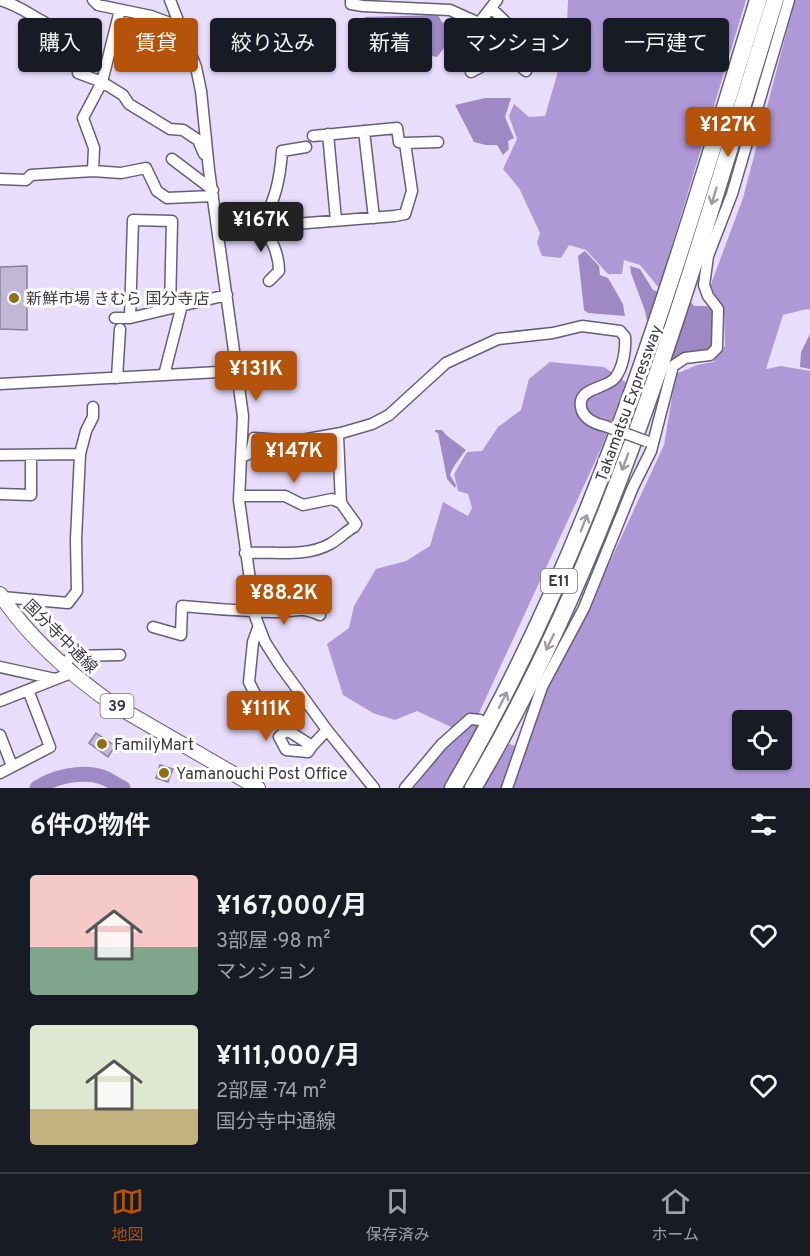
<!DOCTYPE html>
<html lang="ja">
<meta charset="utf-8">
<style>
:root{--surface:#171b24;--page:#242831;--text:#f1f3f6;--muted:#9ea1a6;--line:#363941;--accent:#b45309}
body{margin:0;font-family:Overpass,"Noto Sans JP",sans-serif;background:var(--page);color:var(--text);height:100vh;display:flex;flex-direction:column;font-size:22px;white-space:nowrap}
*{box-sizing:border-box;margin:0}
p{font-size:20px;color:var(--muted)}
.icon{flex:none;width:33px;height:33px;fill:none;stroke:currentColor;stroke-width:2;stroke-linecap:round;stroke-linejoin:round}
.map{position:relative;height:788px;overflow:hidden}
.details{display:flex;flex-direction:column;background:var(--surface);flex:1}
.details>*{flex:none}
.banner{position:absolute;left:18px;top:18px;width:774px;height:54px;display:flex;gap:12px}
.buttons{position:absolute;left:732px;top:710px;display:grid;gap:12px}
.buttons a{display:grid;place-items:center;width:60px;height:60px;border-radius:6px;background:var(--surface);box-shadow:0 2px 4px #0004;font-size:30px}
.price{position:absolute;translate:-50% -51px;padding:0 14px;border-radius:6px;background:var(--accent);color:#fff;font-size:20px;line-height:39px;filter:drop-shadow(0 2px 3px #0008)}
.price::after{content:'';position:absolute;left:50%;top:36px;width:18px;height:14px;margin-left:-9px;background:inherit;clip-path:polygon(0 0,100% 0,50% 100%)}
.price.active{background:#222;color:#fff}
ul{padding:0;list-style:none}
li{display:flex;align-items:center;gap:18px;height:150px;padding:0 30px}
li span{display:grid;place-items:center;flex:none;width:168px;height:120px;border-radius:6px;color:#555}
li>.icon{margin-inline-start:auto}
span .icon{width:72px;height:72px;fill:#fffc;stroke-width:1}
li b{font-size:26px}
h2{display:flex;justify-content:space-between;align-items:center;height:72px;padding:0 30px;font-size:26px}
.pill{padding:0 21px;border-radius:6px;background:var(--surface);box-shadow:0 2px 4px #0004;font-size:21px;line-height:54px}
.pill.active{background:var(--accent);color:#fff}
.tab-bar{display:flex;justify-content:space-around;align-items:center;height:84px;border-top:2px solid var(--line);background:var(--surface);font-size:16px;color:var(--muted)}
.tab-bar a{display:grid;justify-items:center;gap:3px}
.tab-bar .active{color:var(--accent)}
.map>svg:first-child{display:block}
.forest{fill:#ae98d5;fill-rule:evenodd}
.water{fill:#9e89c4}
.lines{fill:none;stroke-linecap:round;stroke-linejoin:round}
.river{stroke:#9e89c4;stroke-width:15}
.building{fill:#c1b8d5;stroke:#8a819d;stroke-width:1.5}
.minor-tunnel{stroke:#c6bdd7;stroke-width:10;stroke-dasharray:10 5;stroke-linecap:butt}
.minor-casing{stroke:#675e78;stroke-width:13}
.major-casing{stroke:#675e78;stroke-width:16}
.highway-casing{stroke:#675e78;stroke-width:19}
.minor{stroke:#fff;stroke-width:10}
.major{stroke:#fff;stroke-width:14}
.highway{stroke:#fff;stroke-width:16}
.minor-bridge-casing{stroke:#675e78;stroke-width:13;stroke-linecap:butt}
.minor-bridge{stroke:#fff;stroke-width:10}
.oneway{stroke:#9e9ca2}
.poi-dot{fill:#8d7114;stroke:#fff;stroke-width:2}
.labels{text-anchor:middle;stroke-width:6;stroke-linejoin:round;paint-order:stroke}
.shield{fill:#fff;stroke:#76747c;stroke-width:1.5}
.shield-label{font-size:15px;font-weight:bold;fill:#3c3844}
.poi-label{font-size:16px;fill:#3c3844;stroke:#fff;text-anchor:start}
.street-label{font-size:16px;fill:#3c3844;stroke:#fff}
</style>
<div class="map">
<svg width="810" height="788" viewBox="0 0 810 788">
<rect width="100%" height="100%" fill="#e8defc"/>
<!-- forest -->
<path class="forest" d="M 568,0 L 746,0 L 659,288 L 640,265 L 624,260 L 622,274 L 608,274 L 586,250 L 569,245 L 561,258 L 542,256 L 537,243 L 540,233 L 519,188 L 503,169 L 517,139 L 509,116 L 514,104 L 529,117 L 545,116 L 566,44 Z
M 795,0 L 810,0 L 810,310 L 807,309 L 783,315 L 766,369 L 781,366 L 810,371 L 810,788 L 483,788 L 509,744 L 522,748 L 545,689 L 587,611 L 664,445 L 676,374 L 697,365 L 713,362 L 725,346 L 724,309 L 710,287 L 743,198 ZM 742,720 L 782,720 L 782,759 L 742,759 Z
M 550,362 L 604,367 L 627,383 L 599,453 L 479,713 L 479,725 L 444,788 L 414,788 L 455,735 L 451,727 L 417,711 L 395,720 L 373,713 L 343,695 L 327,644 L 349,628 L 354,606 L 376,569 L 406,561 L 430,546 L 443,502 L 468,516 L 472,508 L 468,494 L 458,491 L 454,474 L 467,452 L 482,451 L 498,427 L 521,410 L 529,379 Z"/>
<!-- water -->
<path class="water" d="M 438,15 L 442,22 L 450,26 L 448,43 L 437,57 C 422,54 407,53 396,66 L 354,67 L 349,64 C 347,47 352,30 365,17 Z
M 485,98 L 511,98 L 505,117 L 514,138 L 508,141 L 509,149 L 503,155 L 497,145 L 486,145 L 474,142 L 455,105 Z
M 585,251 L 599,266 L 600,275 L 608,278 L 623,304 L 625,316 L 588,313 L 584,310 L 578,256 Z
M 630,266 L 640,269 L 653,290 L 691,302 L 694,306 L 706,306 L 713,309 L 714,347 L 711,352 L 670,360 L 648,326 L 645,311 L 631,273 Z
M 810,334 L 810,369 L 800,367 L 801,352 Z
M 435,430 L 442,430 L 446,435 L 466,450 C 461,456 452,468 450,475 L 456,485 L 455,488 L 447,479 L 438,433 L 435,432 Z"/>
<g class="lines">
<!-- river -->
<path class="river" d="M 37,788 C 53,777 82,770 102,777 C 109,779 116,785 123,788"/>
</g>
<!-- building -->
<path class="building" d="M 27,266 L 27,330 L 0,329 L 0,267 Z
M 96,733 L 115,746 L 108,757 L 89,743 Z
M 160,765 L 173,769 L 168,782 L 156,778 Z"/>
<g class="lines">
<!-- minor-tunnel -->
<path class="minor-tunnel" d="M 483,722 L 512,737"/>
<defs>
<path id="minor" d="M 0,0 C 16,4 29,14 44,22
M 93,0 L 98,5 L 151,16 L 181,27
M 170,0 L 196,67 L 201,91 L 209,170 L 243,416 L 239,500 L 255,616 L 265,642 L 279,664 L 327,730 L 374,788
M 351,0 L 351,4 L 363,6 L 450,10 L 479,23 L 497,0
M 491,8 L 533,48 L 526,71 L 520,66
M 471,72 L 490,62 C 496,43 491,37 479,23
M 78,73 L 102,82 L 123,95 L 129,104 L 170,129 L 183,130 L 198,140 L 204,154
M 364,131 L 374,218
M 328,134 L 336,220
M 405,143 L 438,142
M 172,159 L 213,190
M 93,171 L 121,173 L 146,168 L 157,191 L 167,198 L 213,196
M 0,179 L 26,180 L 31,175 L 93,171 L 94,148 L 83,118 L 102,82 L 120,10
M 218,230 L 395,216 L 405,214 L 412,191 L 405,143 L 399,142 L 397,128 L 313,136
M 269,281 L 279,271 C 279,255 272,238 261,226 C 275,200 280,181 282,151 L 306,147
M 115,318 L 130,318 L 227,295
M 130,318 L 133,220 L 172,221 L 170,308
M 164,375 L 182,305
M 117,378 L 120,329
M 0,384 L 237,371
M 0,455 L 80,454
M 241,457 L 251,453 L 254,438 L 296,441 L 341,433
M 0,494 L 31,495 L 31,455
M 239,496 L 285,496 L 303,505 L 332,499 L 341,503
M 245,553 C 273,551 305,558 330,544 C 339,539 345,532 354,527 L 356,524 L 341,503 L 338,436 L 341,433 L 372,424 L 389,415 L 446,363 L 498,339 L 553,333 L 582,326 L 620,331 L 625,337 C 626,350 623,368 615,378 C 605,390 574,387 582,411 C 586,420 596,424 605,426
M 2,597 L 68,603 L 77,591 L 76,540 L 80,454 L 86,431 L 93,417 L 93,407
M 153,627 L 181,635 L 182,606 C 213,609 243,611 274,612 C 294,613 298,605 320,615
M 63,665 L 72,656 L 120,655
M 0,667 L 55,679
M 257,698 L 249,682 L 253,642 L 258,628
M 0,701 L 71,673
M 0,735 L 12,766
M 312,746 L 308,752 L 286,750 L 279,737 L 287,730 L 312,746 L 327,730
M 0,773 L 50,747 L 28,690
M 405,788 L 442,744 L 470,719 L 480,720
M 507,788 L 542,687 L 584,608 L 633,487 L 651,451 L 673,366 L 685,358 L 710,355 L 717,348 L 718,309 L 708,296 L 704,285 L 708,256 L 732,194 L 789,0"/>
<path id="major" d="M 0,594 C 29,638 69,673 111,703 L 258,788"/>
<path id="highway" d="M 453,788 C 598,541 674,272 758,0
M 473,788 C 617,545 692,268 775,0"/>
</defs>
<!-- minor casing -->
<use href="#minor" class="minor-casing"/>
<!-- major casing -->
<use href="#major" class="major-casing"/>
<!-- highway casing -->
<use href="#highway" class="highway-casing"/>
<!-- minor -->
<use href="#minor" class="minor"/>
<!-- major -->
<use href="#major" class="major"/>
<!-- highway -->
<use href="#highway" class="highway"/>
<defs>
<path id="minor-bridge" d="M 605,426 L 646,441"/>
</defs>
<!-- minor-bridge casing -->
<use href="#minor-bridge" class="minor-bridge-casing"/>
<!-- minor-bridge -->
<use href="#minor-bridge" class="minor-bridge"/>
</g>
<!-- one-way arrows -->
<defs><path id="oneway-shaft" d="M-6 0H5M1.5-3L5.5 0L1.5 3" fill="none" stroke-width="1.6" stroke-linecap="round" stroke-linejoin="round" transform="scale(1.5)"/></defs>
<g class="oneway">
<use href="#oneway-shaft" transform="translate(714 196) rotate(107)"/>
<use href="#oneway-shaft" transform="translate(625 462) rotate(111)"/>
<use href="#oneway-shaft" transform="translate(584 523) rotate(-69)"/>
<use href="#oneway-shaft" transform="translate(550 642) rotate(116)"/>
<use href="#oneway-shaft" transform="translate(503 700) rotate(-63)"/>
</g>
<!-- markers -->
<g class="poi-dot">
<circle cx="14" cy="298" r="6"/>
<circle cx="102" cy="744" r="6"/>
<circle cx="164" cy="773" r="6"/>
</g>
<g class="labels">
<!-- shield labels -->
<g class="shield">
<rect x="541" y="569" width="36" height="24" rx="4.5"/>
<rect x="100.5" y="694" width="33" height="24" rx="4.5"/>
</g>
<g class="shield-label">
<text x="559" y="586">E11</text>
<text x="117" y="711">39</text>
</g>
<!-- poi labels -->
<g class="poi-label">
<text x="26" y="304">新鮮市場 きむら 国分寺店</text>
<text x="114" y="750">FamilyMart</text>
<text x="176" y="779">Yamanouchi Post Office</text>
</g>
<!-- street labels -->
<g class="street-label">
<text transform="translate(628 403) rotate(-70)" y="6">Takamatsu Expressway</text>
<text transform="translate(61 636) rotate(45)" y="6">国分寺中通線</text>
</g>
</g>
</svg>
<div class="buttons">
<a><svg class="icon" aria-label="locate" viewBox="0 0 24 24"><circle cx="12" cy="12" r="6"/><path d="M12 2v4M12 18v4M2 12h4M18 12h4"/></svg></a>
</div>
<b class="price" style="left:728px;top:158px">¥127K</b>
<b class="price active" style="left:261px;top:253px">¥167K</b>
<b class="price" style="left:256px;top:402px">¥131K</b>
<b class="price" style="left:294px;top:484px">¥147K</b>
<b class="price" style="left:284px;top:626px">¥88.2K</b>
<b class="price" style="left:266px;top:742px">¥111K</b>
<div class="banner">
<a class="pill">購入</a>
<a class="pill active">賃貸</a>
<a class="pill">絞り込み</a>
<a class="pill">新着</a>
<a class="pill">マンション</a>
<a class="pill">一戸建て</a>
</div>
</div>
<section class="details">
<h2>6件の物件<svg class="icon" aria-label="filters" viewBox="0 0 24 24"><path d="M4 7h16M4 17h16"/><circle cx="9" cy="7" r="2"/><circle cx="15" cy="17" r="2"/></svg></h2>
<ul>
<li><span style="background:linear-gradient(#f6c9c9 60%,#7fa58c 0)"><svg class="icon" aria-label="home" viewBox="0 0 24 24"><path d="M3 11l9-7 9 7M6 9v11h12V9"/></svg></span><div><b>¥167,000/月</b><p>3部屋 · 98 m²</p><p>マンション</p></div><svg class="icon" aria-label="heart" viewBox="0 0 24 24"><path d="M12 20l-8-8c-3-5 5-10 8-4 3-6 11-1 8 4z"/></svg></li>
<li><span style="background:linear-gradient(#dfe7d0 70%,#c2b280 0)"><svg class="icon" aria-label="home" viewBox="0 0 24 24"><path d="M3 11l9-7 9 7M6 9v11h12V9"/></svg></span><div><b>¥111,000/月</b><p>2部屋 · 74 m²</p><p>国分寺中通線</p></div><svg class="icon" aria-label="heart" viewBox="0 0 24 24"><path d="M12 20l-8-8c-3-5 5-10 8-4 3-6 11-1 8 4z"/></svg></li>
</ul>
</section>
<nav class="tab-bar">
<a class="active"><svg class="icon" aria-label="map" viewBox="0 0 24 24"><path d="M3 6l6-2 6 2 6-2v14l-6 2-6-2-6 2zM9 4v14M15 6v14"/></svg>地図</a>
<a><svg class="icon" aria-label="saved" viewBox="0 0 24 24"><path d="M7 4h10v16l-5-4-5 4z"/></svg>保存済み</a>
<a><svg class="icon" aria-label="home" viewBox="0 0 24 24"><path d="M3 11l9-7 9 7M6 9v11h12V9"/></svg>ホーム</a>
</nav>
